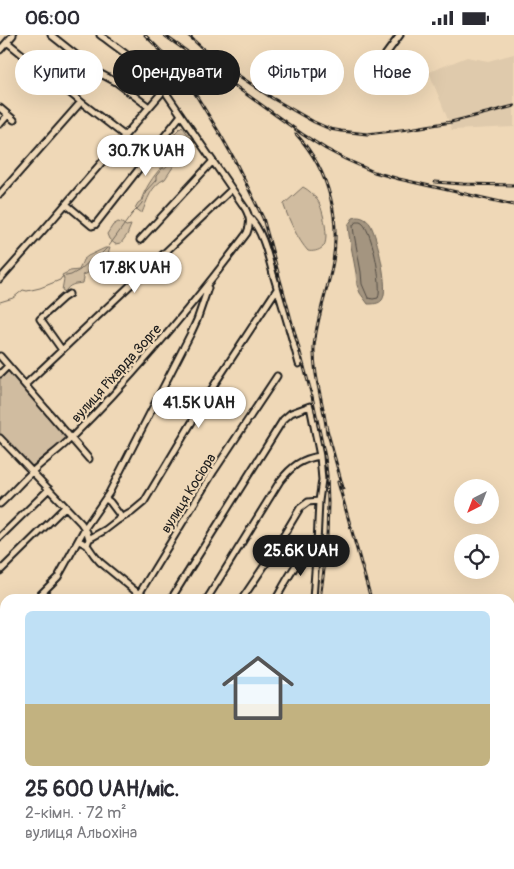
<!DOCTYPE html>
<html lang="uk">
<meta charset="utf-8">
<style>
:root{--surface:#fff;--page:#f2f2f3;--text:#2b2b33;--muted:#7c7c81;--accent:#1c1c1c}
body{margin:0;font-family:Pangolin,sans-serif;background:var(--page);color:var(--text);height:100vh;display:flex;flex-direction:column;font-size:19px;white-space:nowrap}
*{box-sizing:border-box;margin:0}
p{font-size:16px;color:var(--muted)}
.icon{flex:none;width:28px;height:28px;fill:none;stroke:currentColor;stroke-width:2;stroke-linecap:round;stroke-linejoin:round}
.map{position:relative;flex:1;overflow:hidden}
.panel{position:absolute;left:0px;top:559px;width:515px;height:276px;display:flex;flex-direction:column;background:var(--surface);border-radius:15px 15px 0 0;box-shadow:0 5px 20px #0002}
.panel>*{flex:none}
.hud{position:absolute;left:15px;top:15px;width:485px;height:45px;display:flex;gap:10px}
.needle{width:32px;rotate:222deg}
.fabs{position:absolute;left:454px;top:444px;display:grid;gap:10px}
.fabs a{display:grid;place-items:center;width:45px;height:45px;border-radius:50%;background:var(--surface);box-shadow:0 5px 20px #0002;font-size:25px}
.price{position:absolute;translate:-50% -42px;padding:0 11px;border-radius:18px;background:#fff;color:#222;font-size:16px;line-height:32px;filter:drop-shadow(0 1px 2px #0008)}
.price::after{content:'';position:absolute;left:50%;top:30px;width:15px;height:11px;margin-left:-8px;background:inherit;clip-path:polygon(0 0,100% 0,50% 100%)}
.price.active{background:var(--accent);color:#fff}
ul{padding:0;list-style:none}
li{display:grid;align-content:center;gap:10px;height:265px;padding:0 25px}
li span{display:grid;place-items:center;height:155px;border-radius:8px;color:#555}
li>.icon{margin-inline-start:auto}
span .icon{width:90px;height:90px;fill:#fffc;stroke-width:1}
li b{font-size:21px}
.chip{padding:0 18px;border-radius:22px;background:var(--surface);box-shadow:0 5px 20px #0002;font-size:18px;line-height:45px}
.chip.active{background:var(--accent);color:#fff}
.status{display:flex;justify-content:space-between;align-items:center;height:35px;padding:0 25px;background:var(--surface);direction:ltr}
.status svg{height:14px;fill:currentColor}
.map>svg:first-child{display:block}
.built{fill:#dfcaac}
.green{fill:#d0bca0;stroke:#766c5e}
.water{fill:#a49580;stroke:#6e6558}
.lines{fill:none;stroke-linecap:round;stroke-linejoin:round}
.shore{stroke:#524c44;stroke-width:1}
.stream{stroke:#6e6558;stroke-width:1}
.minor-casing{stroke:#1c1c1c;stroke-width:9}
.minor{stroke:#efd8b7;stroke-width:5}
.rail-casing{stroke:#1c1c1c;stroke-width:3}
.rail{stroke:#efd8b7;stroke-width:1;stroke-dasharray:4;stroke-linecap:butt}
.labels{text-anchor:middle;stroke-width:4.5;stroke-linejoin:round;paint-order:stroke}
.street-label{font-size:14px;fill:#1c1c1c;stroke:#efd8b7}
</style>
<div class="status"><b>06:00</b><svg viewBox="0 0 49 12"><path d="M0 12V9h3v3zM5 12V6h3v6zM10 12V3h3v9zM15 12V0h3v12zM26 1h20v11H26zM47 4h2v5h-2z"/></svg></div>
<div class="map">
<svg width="514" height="834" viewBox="0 0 514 834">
<rect width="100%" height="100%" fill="#efd8b7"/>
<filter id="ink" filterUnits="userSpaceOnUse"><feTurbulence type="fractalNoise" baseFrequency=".02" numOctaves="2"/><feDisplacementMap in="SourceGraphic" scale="10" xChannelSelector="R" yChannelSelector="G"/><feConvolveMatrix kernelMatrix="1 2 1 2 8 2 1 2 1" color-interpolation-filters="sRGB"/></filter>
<g filter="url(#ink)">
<!-- built -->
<path class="built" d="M 514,19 L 514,92 L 452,95 L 429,37 L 467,22 L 488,26 Z"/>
<!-- green -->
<path class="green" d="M 182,91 L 193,107 L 183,117 L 165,144 C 151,150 147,166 142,178 L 135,173 L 138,168 L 141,166 C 144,155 154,140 161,133 L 165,134 L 171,127 L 166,122 L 169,112 L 174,105 L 175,98 Z
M 303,152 C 309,155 314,160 318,166 C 323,174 330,205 323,212 C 319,216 312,217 308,216 C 298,205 289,185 284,171 L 284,169 Z
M 118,187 L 122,188 L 126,191 L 131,190 L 127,200 L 121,208 L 115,209 L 109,204 L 107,199 L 113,190 Z
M 105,213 L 110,213 L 108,219 L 98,228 L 95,227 L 89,233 L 89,237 L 86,239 L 82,240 L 84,243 L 83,248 C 75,249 69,249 65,257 L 62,255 L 64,244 L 62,240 L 70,236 L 79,235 L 83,225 L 88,221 Z
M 8,333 L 67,402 L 33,434 L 0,400 L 0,340 Z"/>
<!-- water -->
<path class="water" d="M 357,182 C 363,182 367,185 370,189 C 377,200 390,256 382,265 C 379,269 373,269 368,269 L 360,258 L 357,250 L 356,238 L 349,200 L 348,190 L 353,183 Z"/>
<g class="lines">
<!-- shore -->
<path class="shore" d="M 356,187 C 358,187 359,187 360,187 C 372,190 383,253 378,263 L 373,264 L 368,263 L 362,249 L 361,237 L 354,199 L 353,191 Z"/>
<!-- stream -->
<path class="stream" d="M 0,267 L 13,263 L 23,255 L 27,256 L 40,253 L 60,245 L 62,242 L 71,240 L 80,235 L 91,225 L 97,223 L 109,211 L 132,179 L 137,174 L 142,168 L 146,156 L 156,145 L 156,141 L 171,123 L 178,109 L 185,101"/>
<defs>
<path id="minor" d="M 51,0 L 99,38 L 116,47 L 149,72
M 7,7 L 81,67 L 125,101
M 0,15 L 13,0
M 375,34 L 400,0
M 0,73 L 14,85
M 0,89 L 8,80
M 0,159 L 81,67
M 66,169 L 92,191 L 95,190 L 181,80
M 249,182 C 263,196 268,221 273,239 C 282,269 291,299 299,329
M 140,205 L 213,126
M 0,244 L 47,191 L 164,55
M 62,315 L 40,284 L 63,263 L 69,259
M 0,321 L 89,424
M 0,339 L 8,331
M 25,350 L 232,154
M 0,403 L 81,488 L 87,497 L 89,504
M 106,464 L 110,467 L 122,483
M 0,469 C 11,459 21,447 32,437 C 44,425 60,415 72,402 C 136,339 193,270 247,198 C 251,188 250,182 245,173 L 164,55 C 146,32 123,17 100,0
M 0,502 L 49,454
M 79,506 L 87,510 L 94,520 L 100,527 L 145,564
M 87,510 L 89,504 L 105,495 L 118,485 L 132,477 L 144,467 L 216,347 L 277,254
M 0,536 L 65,472
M 36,564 L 58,542 L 85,493 L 109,458 L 191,298 L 197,285 L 208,253
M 136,564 L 214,436 L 277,341
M 171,564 L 283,385 L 291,378 L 310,371 L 320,421 L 322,445 L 319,466 L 317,509 L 313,564
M 207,564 L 280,446 C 292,431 301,424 320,421
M 242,564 L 273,518 L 300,473 L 308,467 L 319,466
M 276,564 C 284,550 303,513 317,509
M 0,598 L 5,592
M 0,637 L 5,649
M 0,753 L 5,750
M 0,804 L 5,819
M 9,830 L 11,834
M 56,830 L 58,834
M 107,830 L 108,834
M 135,830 L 137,834
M 29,834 L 38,830
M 169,834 L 174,830
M 206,834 L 211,830
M 261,834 L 266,830
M 288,834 L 289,830"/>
</defs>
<!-- minor casing -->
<use href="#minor" class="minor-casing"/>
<!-- minor -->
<use href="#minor" class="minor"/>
<defs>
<path id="rail" d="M 145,0 L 168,23 L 191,52 L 220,99 L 233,122 L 263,183 L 312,361 L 325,422 L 327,440 L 328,468 L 327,501 L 325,527 L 320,564
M 164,0 L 302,99 L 326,114 L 345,124 L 374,137 L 399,144 L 514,170
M 188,0 L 214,24 L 272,63 L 314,87 L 330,94 L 341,96 L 367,99 L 409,94 L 451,87 L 514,71
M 159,22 L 180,53
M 296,99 C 331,137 342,188 331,237 C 325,262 316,287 314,312 C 313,341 324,369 327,398
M 435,147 L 463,149 L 514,150
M 326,391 L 343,453
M 338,447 L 371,564
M 510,801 L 514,789
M 347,830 L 347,834
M 446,830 L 447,834
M 291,834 L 292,830
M 500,834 L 501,830"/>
</defs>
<!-- rail casing -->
<use href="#rail" class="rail-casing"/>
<!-- rail -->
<use href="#rail" class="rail"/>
</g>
</g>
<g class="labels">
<!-- street labels -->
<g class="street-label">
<text transform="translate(116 338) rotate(-48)" y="5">вулиця Ріхарда Зорге</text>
<text transform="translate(188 458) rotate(-58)" y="5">вулиця Косіора</text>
</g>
</g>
</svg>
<div class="fabs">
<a><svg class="needle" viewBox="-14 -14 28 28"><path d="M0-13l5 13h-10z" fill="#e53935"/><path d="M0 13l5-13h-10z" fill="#7c7c81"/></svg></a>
<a><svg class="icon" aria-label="locate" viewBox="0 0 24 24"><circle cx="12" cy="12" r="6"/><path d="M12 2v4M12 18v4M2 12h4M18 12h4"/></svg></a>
</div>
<b class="price" style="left:146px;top:142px">30.7K UAH</b>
<b class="price" style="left:135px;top:259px">17.8K UAH</b>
<b class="price" style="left:199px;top:394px">41.5K UAH</b>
<b class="price active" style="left:301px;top:542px">25.6K UAH</b>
<div class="hud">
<a class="chip">Купити</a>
<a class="chip active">Орендувати</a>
<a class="chip">Фільтри</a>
<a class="chip">Нове</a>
</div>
<section class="panel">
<ul>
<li><span style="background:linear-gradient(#bfe0f5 60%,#c2b280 0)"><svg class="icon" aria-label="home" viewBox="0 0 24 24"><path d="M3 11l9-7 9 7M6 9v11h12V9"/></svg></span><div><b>25 600 UAH/міс.</b><p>2-кімн. · 72 m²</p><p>вулиця Альохіна</p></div></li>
</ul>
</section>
</div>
